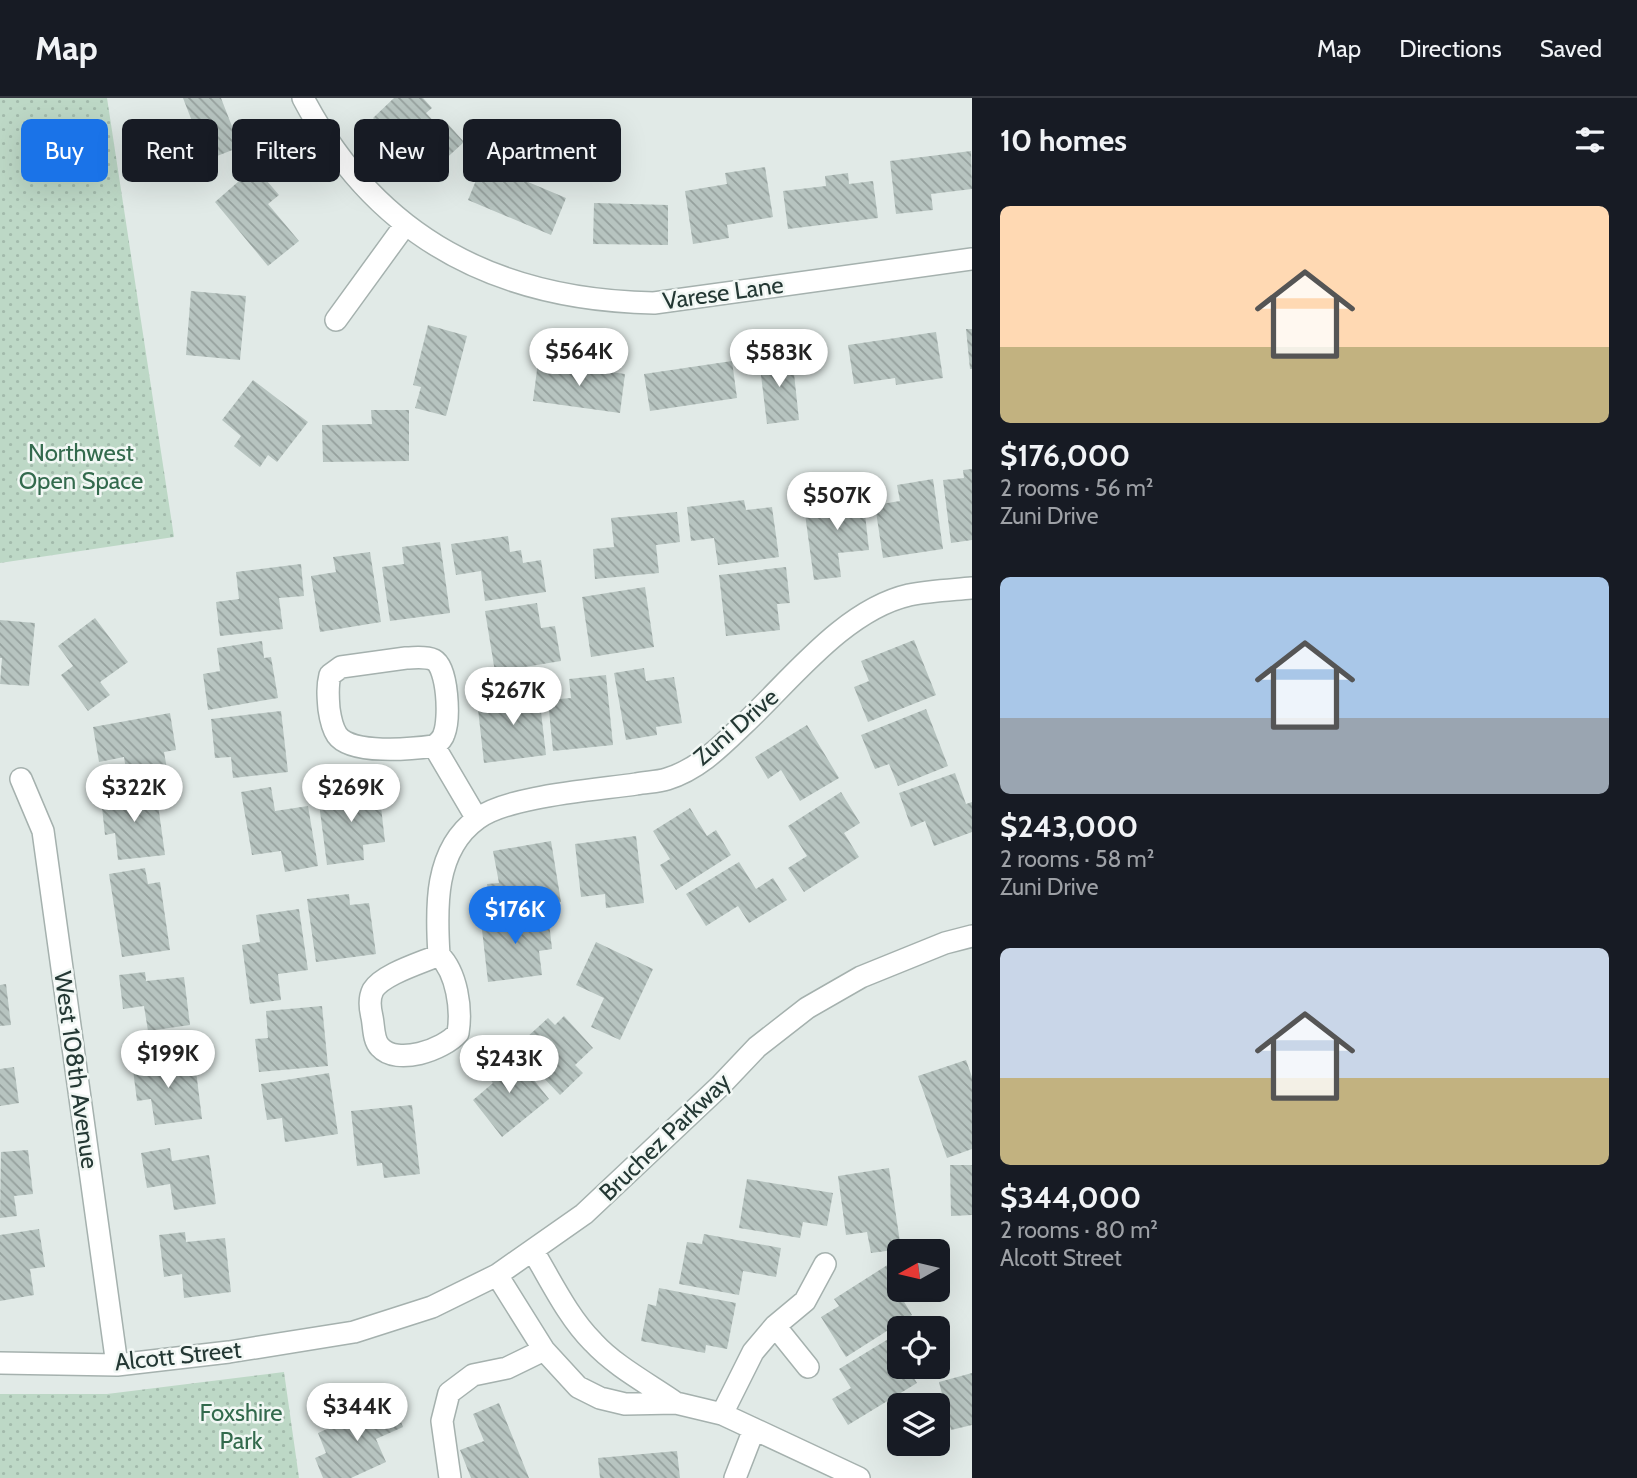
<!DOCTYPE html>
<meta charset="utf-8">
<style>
:root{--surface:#171b24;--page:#20242c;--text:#f1f3f6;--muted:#9ea1a6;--line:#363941;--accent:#1a73e8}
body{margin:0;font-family:Cabin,sans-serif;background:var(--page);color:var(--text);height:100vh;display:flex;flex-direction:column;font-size:26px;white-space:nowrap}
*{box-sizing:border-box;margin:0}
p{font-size:23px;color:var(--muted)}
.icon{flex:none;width:38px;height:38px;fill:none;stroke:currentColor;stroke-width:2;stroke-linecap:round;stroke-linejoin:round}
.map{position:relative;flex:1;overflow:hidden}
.sheet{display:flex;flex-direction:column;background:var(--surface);width:665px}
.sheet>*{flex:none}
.banner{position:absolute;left:21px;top:21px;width:665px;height:63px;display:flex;gap:14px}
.needle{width:46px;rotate:262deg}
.controls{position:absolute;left:887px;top:1141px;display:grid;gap:14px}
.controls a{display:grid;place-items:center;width:63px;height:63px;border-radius:10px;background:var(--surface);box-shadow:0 7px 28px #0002;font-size:35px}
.price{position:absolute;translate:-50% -60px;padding:0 16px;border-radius:24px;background:#fff;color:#222;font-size:23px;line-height:46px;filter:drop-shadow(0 2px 4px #0008)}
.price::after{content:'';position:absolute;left:50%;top:42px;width:21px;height:16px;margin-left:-10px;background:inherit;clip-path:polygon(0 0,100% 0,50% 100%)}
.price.on{background:var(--accent);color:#fff}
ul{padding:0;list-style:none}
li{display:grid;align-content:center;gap:14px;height:371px;padding:0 28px}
li span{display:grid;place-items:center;height:217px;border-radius:10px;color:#555}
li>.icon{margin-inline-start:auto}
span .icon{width:126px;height:126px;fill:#fffc;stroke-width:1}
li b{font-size:30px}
h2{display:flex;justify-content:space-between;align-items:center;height:84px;padding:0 28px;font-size:30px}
.pill{padding:0 24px;border-radius:10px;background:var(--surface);box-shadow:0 7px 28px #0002;font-size:24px;line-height:63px}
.pill.on{background:var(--accent);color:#fff}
header{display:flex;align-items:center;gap:42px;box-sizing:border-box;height:98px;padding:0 35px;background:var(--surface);border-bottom:2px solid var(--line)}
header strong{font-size:33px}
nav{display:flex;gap:38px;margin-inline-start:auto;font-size:24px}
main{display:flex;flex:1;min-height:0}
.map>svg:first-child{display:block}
.park{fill:url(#park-dots)}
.building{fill:url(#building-back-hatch)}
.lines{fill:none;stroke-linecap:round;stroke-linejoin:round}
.minor-casing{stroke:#a5b1ae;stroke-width:24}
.minor{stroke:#fff;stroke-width:21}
.labels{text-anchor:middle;stroke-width:5;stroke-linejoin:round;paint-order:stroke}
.street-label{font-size:24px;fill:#243834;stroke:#f1f7f4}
.park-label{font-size:24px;fill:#336a4d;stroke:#f1f7f4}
</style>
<header>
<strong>Map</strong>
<nav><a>Map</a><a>Directions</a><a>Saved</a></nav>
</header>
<main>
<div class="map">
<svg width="972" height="1380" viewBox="0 0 972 1380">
<defs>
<pattern id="park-dots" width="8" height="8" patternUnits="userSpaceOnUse" patternTransform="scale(1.75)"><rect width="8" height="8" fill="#bdd8c6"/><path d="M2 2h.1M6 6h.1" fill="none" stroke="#a2baab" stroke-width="1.8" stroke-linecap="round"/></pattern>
<pattern id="building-back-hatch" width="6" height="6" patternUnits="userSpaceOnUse" patternTransform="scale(1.75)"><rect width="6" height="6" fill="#b7c4c0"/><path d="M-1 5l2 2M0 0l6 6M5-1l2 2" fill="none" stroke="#95a09d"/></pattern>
</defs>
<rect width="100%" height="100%" fill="#e1eae7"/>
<!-- park -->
<path class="park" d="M 0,0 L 107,0 L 174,439 L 0,465 Z
M 284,1274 L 299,1380 L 0,1380 L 0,1296 L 107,1296 Z"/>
<!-- building -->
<path class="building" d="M 183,0 L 221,0 L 240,49 L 207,62 Z
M 394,0 L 423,0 L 432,10 L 426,15 L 441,31 L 447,25 L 464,44 L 427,78 L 373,20 Z
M 971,53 L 972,91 L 931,96 L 933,112 L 896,116 L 890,63 Z
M 483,65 L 566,100 L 551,137 L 468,102 Z
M 255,69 L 279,97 L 268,106 L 299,143 L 268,168 L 215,104 Z
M 765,69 L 773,119 L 727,127 L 729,140 L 693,146 L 685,93 L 727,86 L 725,75 Z
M 848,75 L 849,86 L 873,83 L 878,120 L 788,131 L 783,93 L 826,88 L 825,78 Z
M 594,105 L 668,107 L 668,147 L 593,146 Z
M 191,193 L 246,198 L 240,262 L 186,257 Z
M 428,227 L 467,238 L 446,318 L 415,310 L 421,289 L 413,287 Z
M 966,231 L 972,231 L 972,271 L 970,271 Z
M 936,234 L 943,280 L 896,287 L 895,280 L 854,286 L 848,247 Z
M 792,257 L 799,322 L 767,326 L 759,261 Z
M 732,263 L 737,300 L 650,313 L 644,276 Z
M 538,264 L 625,276 L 620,315 L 533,303 Z
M 253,282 L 308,324 L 277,364 L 268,357 L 260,369 L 234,348 L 241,338 L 222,322 Z
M 371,312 L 409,312 L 409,363 L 323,364 L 322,327 L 372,326 Z
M 972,371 L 972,442 L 951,445 L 943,382 L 964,380 L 963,372 Z
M 933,381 L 943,451 L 883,460 L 875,407 L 900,403 L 897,387 Z
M 862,389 L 869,452 L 838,455 L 841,479 L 814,482 L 805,416 L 829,414 L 826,393 Z
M 744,402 L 746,412 L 772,409 L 779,459 L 718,467 L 714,440 L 691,443 L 687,409 Z
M 677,414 L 680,444 L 656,447 L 659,475 L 595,481 L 593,451 L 614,449 L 611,420 Z
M 508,438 L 510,454 L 521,452 L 523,465 L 541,462 L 546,494 L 485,503 L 481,473 L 456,477 L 451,446 Z
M 440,444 L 450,515 L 390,523 L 382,469 L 404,466 L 402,449 Z
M 370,454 L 381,524 L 320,534 L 311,478 L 336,474 L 333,459 Z
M 301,466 L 304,498 L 279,500 L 283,531 L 220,538 L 216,504 L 239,501 L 236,474 Z
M 786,469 L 790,505 L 777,506 L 780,532 L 726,538 L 719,477 Z
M 645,489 L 654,549 L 591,559 L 582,499 Z
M 537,505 L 541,530 L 555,528 L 561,563 L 495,574 L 485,513 Z
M 95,520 L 128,564 L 100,584 L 110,597 L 88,613 L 61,577 L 73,568 L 58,548 Z
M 0,522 L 35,525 L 29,588 L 0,586 L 2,560 L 0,560 Z
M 914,542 L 936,597 L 868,624 L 854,589 L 869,583 L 861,563 Z
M 262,543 L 264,560 L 271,559 L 278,600 L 208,612 L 203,576 L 220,573 L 217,550 Z
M 644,570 L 646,583 L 674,579 L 682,625 L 656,629 L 657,637 L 626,642 L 614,575 Z
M 606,577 L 613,647 L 553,653 L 548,602 L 571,600 L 569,581 Z
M 538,588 L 546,657 L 484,665 L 478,611 L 502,608 L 500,593 Z
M 926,611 L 948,668 L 898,688 L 889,666 L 875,671 L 861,637 Z
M 281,613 L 288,674 L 233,680 L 231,659 L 215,660 L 211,621 Z
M 170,615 L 176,652 L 164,654 L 167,671 L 127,678 L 124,659 L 99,664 L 93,629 Z
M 807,627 L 839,680 L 800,703 L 781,672 L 768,681 L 755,659 Z
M 955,675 L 966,706 L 972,704 L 972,734 L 934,748 L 925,723 L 911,729 L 899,695 Z
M 271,689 L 275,713 L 308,708 L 318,768 L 285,774 L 281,753 L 252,757 L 241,694 Z
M 379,691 L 385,744 L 363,747 L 364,762 L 327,767 L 318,698 Z
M 156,692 L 165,757 L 118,762 L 115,735 L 105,737 L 101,700 Z
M 841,694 L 860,725 L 844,735 L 859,759 L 804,794 L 788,770 L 807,758 L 788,728 Z
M 690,710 L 707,738 L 716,732 L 731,757 L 676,792 L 660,767 L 670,761 L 653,733 Z
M 636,738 L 644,805 L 606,810 L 605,796 L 581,799 L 575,746 Z
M 551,743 L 561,804 L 492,815 L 487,786 L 499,785 L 493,753 Z
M 739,764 L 756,791 L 773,780 L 787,802 L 749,825 L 738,808 L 706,828 L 686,796 Z
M 145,770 L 148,786 L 160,784 L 170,852 L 122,859 L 109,776 Z
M 349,796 L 350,807 L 369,805 L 376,856 L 316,864 L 307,801 Z
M 299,811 L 308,872 L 278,876 L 281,902 L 250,906 L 242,847 L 260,844 L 256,817 Z
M 548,815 L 552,851 L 539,853 L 542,877 L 488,884 L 481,823 Z
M 596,844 L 653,871 L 620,942 L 591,929 L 604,900 L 576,887 Z
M 145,874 L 146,883 L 184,879 L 190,927 L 148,933 L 144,908 L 123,911 L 119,877 Z
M 6,886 L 11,927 L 0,928 L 0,887 Z
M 322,908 L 328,968 L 259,974 L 255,941 L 268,940 L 266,913 Z
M 564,918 L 593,950 L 575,967 L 583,975 L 560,997 L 515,950 L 548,920 L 555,927 Z
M 510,952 L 549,1001 L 502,1039 L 473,1002 L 493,985 L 484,974 Z
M 165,960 L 166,969 L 195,965 L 202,1021 L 155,1027 L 151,1001 L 137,1003 L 132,964 Z
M 966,962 L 972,979 L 972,1051 L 947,1060 L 918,978 Z
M 14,969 L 19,1005 L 0,1008 L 0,971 Z
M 329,975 L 338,1036 L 285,1044 L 282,1020 L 267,1022 L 261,986 Z
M 412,1007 L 420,1076 L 384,1080 L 382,1065 L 357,1068 L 351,1013 Z
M 170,1050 L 172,1063 L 209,1057 L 216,1106 L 174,1112 L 170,1086 L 147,1090 L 141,1055 Z
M 28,1052 L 33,1096 L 14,1098 L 17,1118 L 0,1120 L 1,1054 Z
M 950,1067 L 972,1067 L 972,1117 L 951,1118 Z
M 889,1070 L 901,1151 L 871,1155 L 867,1134 L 846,1137 L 838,1078 Z
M 747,1081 L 833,1095 L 827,1128 L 803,1124 L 800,1140 L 739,1130 Z
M 39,1131 L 45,1169 L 30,1171 L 34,1197 L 0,1203 L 0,1137 Z
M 185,1134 L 186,1144 L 225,1140 L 231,1194 L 184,1200 L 182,1176 L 164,1179 L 159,1137 Z
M 704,1136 L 781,1150 L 776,1179 L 743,1173 L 739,1197 L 679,1186 L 687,1144 L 702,1146 Z
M 889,1166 L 900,1183 L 900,1192 L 905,1192 L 909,1198 L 903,1202 L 912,1217 L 846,1259 L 821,1219 L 839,1208 L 834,1201 Z
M 659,1190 L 736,1205 L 727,1251 L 706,1247 L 705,1255 L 641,1243 L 648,1206 L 656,1208 Z
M 890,1240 L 900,1256 L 900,1269 L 907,1269 L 917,1285 L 848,1327 L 832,1301 L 851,1290 L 839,1271 Z
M 972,1275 L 972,1327 L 951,1332 L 939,1284 Z
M 392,1302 L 403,1329 L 376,1341 L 386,1364 L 351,1380 L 323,1380 L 315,1360 L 326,1355 L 318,1335 Z
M 499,1305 L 529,1380 L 471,1380 L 460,1352 L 484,1343 L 473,1316 Z
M 677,1353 L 680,1380 L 600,1380 L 598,1360 Z"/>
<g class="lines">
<defs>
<path id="minor" d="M 303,0 C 377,141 498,202 654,205 L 972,161
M 336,222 L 405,127
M 406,560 C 415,560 425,558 434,562 C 448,570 450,621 444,636 C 443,640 438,645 434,648 C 412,651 351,657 337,637 C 333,631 330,618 329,611 C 328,599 327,589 330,577 L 341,569 Z
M 434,648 L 477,721
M 21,681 L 43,733 L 117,1267
M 439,857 C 436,810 434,752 477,721 C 507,698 596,692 636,686 C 646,684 658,684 667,681 C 699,671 721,648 744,626 C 791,582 844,512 909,497 C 929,493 951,492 972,490
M 439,857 C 457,875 462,911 458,935 C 443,952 397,968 380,949 C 373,942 374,928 372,919 C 370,911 369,900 373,892 C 383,876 421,865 439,857 Z
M 533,1153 C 551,1183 568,1219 593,1244 C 616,1269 649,1286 676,1305
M 497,1177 L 544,1252 L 578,1289 L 600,1300 L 625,1306 L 676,1305 L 722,1316 L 859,1380
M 775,1228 L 808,1269
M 0,1265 L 117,1267 L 229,1254 L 354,1234 L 432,1209 L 497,1177 L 584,1116 L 720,988 L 757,949 L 807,910 L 861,879 L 945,845 L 972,838
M 722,1316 L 753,1254 L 775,1228 L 805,1203 L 825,1166
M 450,1380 L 442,1323 L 449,1295 L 473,1277 L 507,1270 L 544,1252
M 735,1380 L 754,1331"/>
</defs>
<!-- minor casing -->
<use href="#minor" class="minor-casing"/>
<!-- minor -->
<use href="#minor" class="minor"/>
</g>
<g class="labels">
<!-- street labels -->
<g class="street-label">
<text transform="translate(723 195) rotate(-8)" y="8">Varese Lane</text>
<text transform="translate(736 629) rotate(-41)" y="8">Zuni Drive</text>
<text transform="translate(76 972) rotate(82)" y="8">West 108th Avenue</text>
<text transform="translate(665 1039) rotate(-44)" y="8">Bruchez Parkway</text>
<text transform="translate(178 1258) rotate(-6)" y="8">Alcott Street</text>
</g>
<!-- park labels -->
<g class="park-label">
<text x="81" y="363">Northwest<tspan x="81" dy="28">Open Space</tspan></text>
<text x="241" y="1323">Foxshire<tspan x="241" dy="28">Park</tspan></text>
</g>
</g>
</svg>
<div class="controls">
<a><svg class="needle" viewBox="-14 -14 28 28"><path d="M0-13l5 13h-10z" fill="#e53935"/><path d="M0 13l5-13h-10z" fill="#9ea1a6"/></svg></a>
<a><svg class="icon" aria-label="locate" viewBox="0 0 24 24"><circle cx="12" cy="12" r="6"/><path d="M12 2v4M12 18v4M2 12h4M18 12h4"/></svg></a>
<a><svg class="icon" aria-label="layers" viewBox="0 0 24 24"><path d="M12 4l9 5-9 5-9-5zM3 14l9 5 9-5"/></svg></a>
</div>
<b class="price" style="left:579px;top:290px">$564K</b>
<b class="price" style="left:779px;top:291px">$583K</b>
<b class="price" style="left:837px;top:434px">$507K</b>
<b class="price" style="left:513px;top:629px">$267K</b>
<b class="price" style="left:134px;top:726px">$322K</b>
<b class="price" style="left:351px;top:726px">$269K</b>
<b class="price on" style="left:515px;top:848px">$176K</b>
<b class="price" style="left:168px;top:992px">$199K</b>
<b class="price" style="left:509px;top:997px">$243K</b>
<b class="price" style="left:357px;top:1345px">$344K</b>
<div class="banner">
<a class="pill on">Buy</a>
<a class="pill">Rent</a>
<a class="pill">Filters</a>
<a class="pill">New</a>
<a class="pill">Apartment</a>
</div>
</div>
<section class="sheet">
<h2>10 homes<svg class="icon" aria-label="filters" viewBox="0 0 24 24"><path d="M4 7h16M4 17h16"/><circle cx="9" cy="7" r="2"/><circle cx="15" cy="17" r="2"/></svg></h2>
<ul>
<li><span style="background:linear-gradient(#ffd9b3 65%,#c2b280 0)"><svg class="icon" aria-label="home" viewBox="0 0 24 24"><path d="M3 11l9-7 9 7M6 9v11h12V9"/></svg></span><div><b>$176,000</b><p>2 rooms · 56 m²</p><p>Zuni Drive</p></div></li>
<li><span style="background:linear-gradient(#a9c7e8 65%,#9aa5b1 0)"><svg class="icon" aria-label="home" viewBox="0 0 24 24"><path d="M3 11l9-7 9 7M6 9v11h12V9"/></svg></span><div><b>$243,000</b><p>2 rooms · 58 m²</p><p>Zuni Drive</p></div></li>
<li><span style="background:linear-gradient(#c9d6e8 60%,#c2b280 0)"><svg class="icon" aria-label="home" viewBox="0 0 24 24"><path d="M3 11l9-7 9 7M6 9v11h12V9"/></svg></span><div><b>$344,000</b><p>2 rooms · 80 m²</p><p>Alcott Street</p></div></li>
</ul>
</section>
</main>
